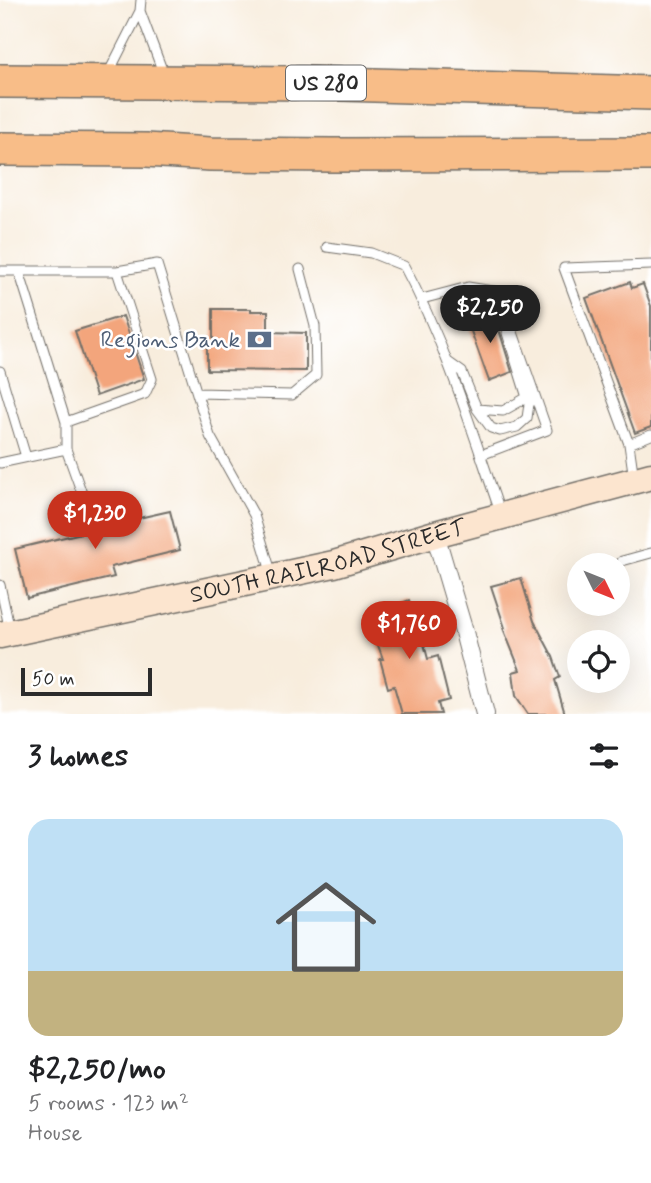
<!DOCTYPE html>
<meta charset="utf-8">
<style>
:root{--surface:#fff;--page:#f2f2f2;--text:#202124;--muted:#757577;--line:#e0e0e0;--accent:#c8321e}
body{margin:0;font-family:Mynerve,sans-serif;background:var(--page);color:var(--text);height:100vh;display:flex;flex-direction:column;font-size:26px;white-space:nowrap}
*{box-sizing:border-box;margin:0}
p{font-size:23px;color:var(--muted)}
.icon{flex:none;width:38px;height:38px;fill:none;stroke:currentColor;stroke-width:2;stroke-linecap:round;stroke-linejoin:round}
.map{position:relative;height:714px;overflow:hidden}
.details{display:flex;flex-direction:column;background:var(--surface);flex:1}
.details>*{flex:none}
.needle{width:46px;rotate:133deg}
.tools{position:absolute;left:567px;top:553px;display:grid;gap:14px}
.tools a{display:grid;place-items:center;width:63px;height:63px;border-radius:50%;background:var(--surface);box-shadow:0 7px 28px #0002;font-size:35px}
.scale{position:absolute;left:21px;bottom:18px;width:131px;box-sizing:border-box;padding-left:7px;border:4px solid #2b2b2b;border-top:0;font-size:19px;line-height:24px;white-space:nowrap;color:#2b2b2b;-webkit-text-stroke:5px #fff;paint-order:stroke}
.price{position:absolute;translate:-50% -60px;padding:0 16px;border-radius:24px;background:var(--accent);color:#fff;font-size:23px;line-height:46px;filter:drop-shadow(0 2px 4px #0008)}
.price::after{content:'';position:absolute;left:50%;top:42px;width:21px;height:16px;margin-left:-10px;background:inherit;clip-path:polygon(0 0,100% 0,50% 100%)}
.price.current{background:#222;color:#fff}
ul{padding:0;list-style:none}
li{display:grid;align-content:center;gap:14px;height:371px;padding:0 28px}
li+li{border-top:2px solid var(--line)}
li span{display:grid;place-items:center;height:217px;border-radius:21px;color:#555}
li>.icon{margin-inline-start:auto}
span .icon{width:126px;height:126px;fill:#fffc;stroke-width:1}
li b{font-size:30px}
h2{display:flex;justify-content:space-between;align-items:center;height:84px;padding:0 28px;font-size:30px}
.map>svg:first-child{display:block}
.building{fill:#f3a57b}
.lines{fill:none;stroke-linecap:round;stroke-linejoin:round}
.lane-casing{stroke:#736f69;stroke-width:11}
.street-casing{stroke:#736f69;stroke-width:20}
.secondary-casing{stroke:#736f69;stroke-width:29}
.highway-casing{stroke:#736f69;stroke-width:36}
.lane{stroke:#fff;stroke-width:9}
.street{stroke:#fff;stroke-width:18}
.secondary{stroke:#fce5cf;stroke-width:26}
.highway{stroke:#f8bd88;stroke-width:33}
.labels{text-anchor:middle;stroke-width:5;stroke-linejoin:round;paint-order:stroke}
.shield{fill:#fff;stroke:#6b6b6b;stroke-width:2}
.shield-label{font-size:21px;font-weight:bold;fill:#2b2b2b}
.service-label{font-size:23px;fill:#4e5e75;stroke:#fff;text-anchor:end}
.street-label{font-size:23px;fill:#2b2b2b;stroke:#fff}
</style>
<div class="map">
<svg width="651" height="714" viewBox="0 0 651 714">
<rect width="100%" height="100%" fill="#fff"/>
<filter id="ink" filterUnits="userSpaceOnUse"><feTurbulence type="fractalNoise" baseFrequency=".0143" numOctaves="2"/><feDisplacementMap in="SourceGraphic" scale="14" xChannelSelector="R" yChannelSelector="G"/><feConvolveMatrix kernelMatrix="1 2 1 2 8 2 1 2 1" color-interpolation-filters="sRGB"/></filter>
<filter id="wash" filterUnits="userSpaceOnUse"><feTurbulence type="fractalNoise" baseFrequency=".00686" numOctaves="4" result="noise"/><feDisplacementMap in="SourceGraphic" scale="28" xChannelSelector="R" yChannelSelector="G"/><feGaussianBlur stdDeviation="1.57" result="paint"/><feColorMatrix in="noise" values="0 0 0 0 0 0 0 0 0 0 0 0 0 0 0 0 0 1.4 0 .05"/><feComposite in="paint" operator="in"/></filter>
<g filter="url(#wash)">
<rect width="100%" height="100%" fill="#f8eddd"/>
<g id="blocks">
<!-- building -->
<path class="building" d="M 630,282 L 632,288 L 643,284 L 651,306 L 651,427 L 635,433 L 586,298 Z
M 213,309 L 251,309 L 251,311 L 268,311 L 268,332 L 306,333 L 306,371 L 207,370 L 207,344 L 213,344 Z
M 493,310 L 512,372 L 489,381 L 467,320 Z
M 123,316 L 144,379 L 96,396 L 75,331 Z
M 128,509 L 130,520 L 170,511 L 180,550 L 111,567 L 114,577 L 27,598 L 15,549 L 90,531 L 87,519 Z
M 521,578 L 534,621 L 553,657 L 560,677 L 555,680 L 565,714 L 528,714 L 516,696 L 513,672 L 520,670 L 503,628 L 505,628 L 491,586 Z
M 409,600 L 414,614 L 424,610 L 430,625 L 420,629 L 428,659 L 438,656 L 449,700 L 438,703 L 441,714 L 402,714 L 394,686 L 388,688 L 380,659 L 383,659 L 371,626 L 380,622 L 377,613 Z"/>
</g>
</g>
<g filter="url(#ink)">
<use href="#blocks" fill-opacity="0" stroke="#736f69" stroke-width="2"/>
<g class="lines">
<defs>
<path id="lane" d="M 140,11 L 164,75
M 108,74 L 140,11 L 141,0
M 327,247 L 371,253 L 404,266 C 446,344 472,431 501,515
M 0,271 L 117,271 L 157,264 L 210,436 L 254,515 L 272,575
M 19,271 L 66,422 L 66,449
M 422,299 L 468,287 L 499,292 L 547,430 L 481,455
M 448,362 L 462,372 L 477,409 L 491,428 L 500,431 L 517,427 L 527,418 L 529,404 L 507,333 L 512,325
M 0,371 L 26,457
M 197,393 L 292,395 L 316,375 L 315,326 L 300,269
M 477,409 L 503,411 L 526,398
M 66,422 L 145,394 L 152,379 L 117,271
M 629,444 L 651,435
M 0,463 L 66,449 L 84,499
M 634,479 L 629,444 L 564,268 L 651,265
M 622,561 L 651,553
M 0,585 L 10,631"/>
<path id="street" d="M 435,534 L 464,632 L 485,714"/>
<g id="secondary">
<path id="s1" d="M 0,635 L 334,564 L 435,534 L 651,476"/>
</g>
<path id="highway" d="M 0,81 L 307,83 L 651,93
M 0,149 L 146,150 L 210,154 L 332,155 L 651,154"/>
</defs>
<!-- lane casing -->
<use href="#lane" class="lane-casing"/>
<!-- street casing -->
<use href="#street" class="street-casing"/>
<!-- secondary casing -->
<use href="#secondary" class="secondary-casing"/>
<!-- highway casing -->
<use href="#highway" class="highway-casing"/>
<!-- lane -->
<use href="#lane" class="lane"/>
<!-- street -->
<use href="#street" class="street"/>
<!-- secondary -->
<use href="#secondary" class="secondary"/>
<!-- highway -->
<use href="#highway" class="highway"/>
</g>
</g>
<!-- icons -->
<defs>
<symbol id="bank-bare" viewBox="-9 -9 18 18"><path d="M-6-4H6V4H-6ZM0-2.3a2.3 2.3 0 1 0 0 4.6a2.3 2.3 0 1 0 0-4.6Z" fill="#5c6f8a" stroke="#fff" stroke-width="2.5" paint-order="stroke"/></symbol>
</defs>
<g fill-rule="evenodd">
<use href="#bank-bare" x="242" y="322" width="35" height="35"/>
</g>
<g class="labels">
<!-- shield labels -->
<rect class="shield" x="286" y="65.5" width="80" height="35" rx="5"/>
<g class="shield-label">
<text x="326" y="90">US 280</text>
</g>
<!-- service labels -->
<g class="service-label">
<text x="240" y="347">Regions Bank</text>
</g>
<!-- street labels -->
<g class="street-label">
<text dy="8" stroke="none"><textPath href="#s1" startOffset="336">SOUTH RAILROAD STREET</textPath></text>
</g>
</g>
</svg>
<div class="tools">
<a><svg class="needle" viewBox="-14 -14 28 28"><path d="M0-13l5 13h-10z" fill="#e53935"/><path d="M0 13l5-13h-10z" fill="#757577"/></svg></a>
<a><svg class="icon" aria-label="locate" viewBox="0 0 24 24"><circle cx="12" cy="12" r="6"/><path d="M12 2v4M12 18v4M2 12h4M18 12h4"/></svg></a>
</div>
<div class="scale">50 m</div>
<b class="price current" style="left:490px;top:345px">$2,250</b>
<b class="price" style="left:95px;top:551px">$1,230</b>
<b class="price" style="left:409px;top:661px">$1,760</b>
</div>
<section class="details">
<h2>3 homes<svg class="icon" aria-label="filters" viewBox="0 0 24 24"><path d="M4 7h16M4 17h16"/><circle cx="9" cy="7" r="2"/><circle cx="15" cy="17" r="2"/></svg></h2>
<ul>
<li><span style="background:linear-gradient(#bfe0f5 70%,#c2b280 0)"><svg class="icon" aria-label="home" viewBox="0 0 24 24"><path d="M3 11l9-7 9 7M6 9v11h12V9"/></svg></span><div><b>$2,250/mo</b><p>5 rooms · 123 m²</p><p>House</p></div></li>
</ul>
</section>
